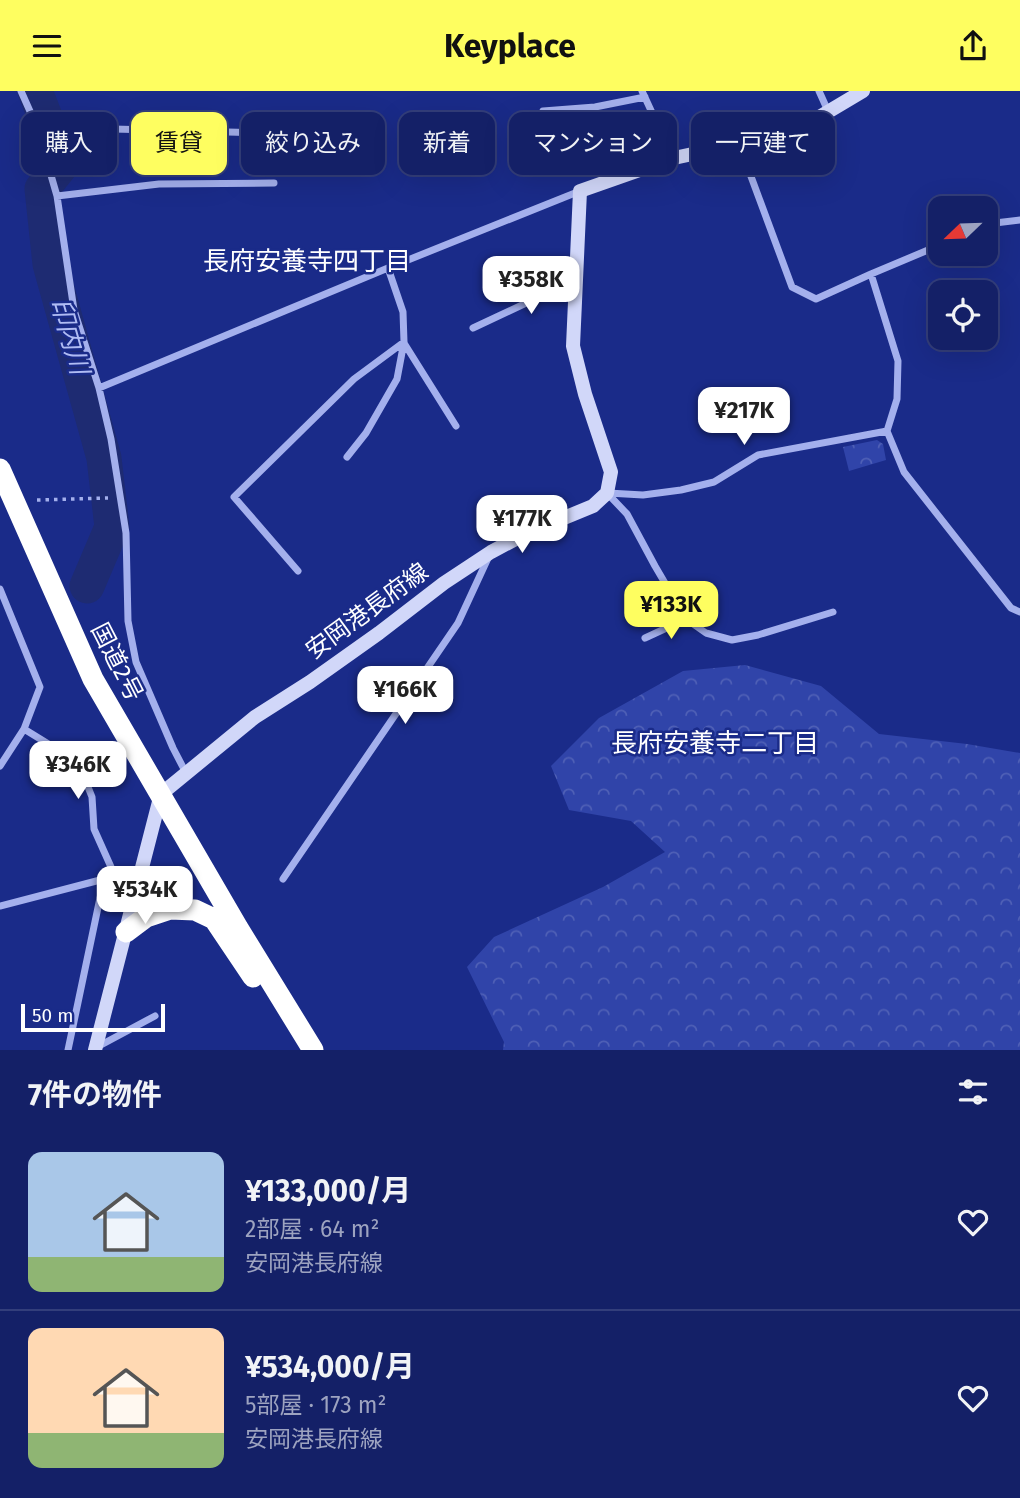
<!DOCTYPE html>
<html lang="ja">
<meta charset="utf-8">
<style>
:root{--surface:#142067;--page:#212d70;--text:#f1f3f6;--muted:#9da3c0;--line:#333e7b;--accent:#fefe60}
body{margin:0;font-family:"Fira Sans","Noto Sans JP",sans-serif;background:var(--page);color:var(--text);height:100vh;display:flex;flex-direction:column;font-size:26px;white-space:nowrap}
*{box-sizing:border-box;margin:0}
p{font-size:23px;color:var(--muted)}
.icon{flex:none;width:38px;height:38px;fill:none;stroke:currentColor;stroke-width:2;stroke-linecap:round;stroke-linejoin:round}
.map{position:relative;height:959px;overflow:hidden}
.side{display:flex;flex-direction:column;background:var(--surface);flex:1}
.side>*{flex:none}
.banner{position:absolute;left:21px;top:21px;width:978px;height:63px;display:flex;gap:14px}
.needle{width:46px;rotate:247deg}
.controls{position:absolute;left:928px;top:105px;display:grid;gap:14px}
.controls a{display:grid;place-items:center;width:70px;height:70px;border-radius:14px;background:var(--surface);box-shadow:0 7px 28px #0002,0 0 0 2px var(--line);font-size:35px}
.scale{position:absolute;left:21px;bottom:18px;width:144px;box-sizing:border-box;padding-left:7px;border:4px solid #fff;border-top:0;font-size:19px;line-height:24px;white-space:nowrap;color:#fff;-webkit-text-stroke:5px #1a2b89;paint-order:stroke}
.price{position:absolute;translate:-50% -60px;padding:0 16px;border-radius:14px;background:#fff;color:#222;font-size:23px;line-height:46px;filter:drop-shadow(0 2px 4px #0008)}
.price::after{content:'';position:absolute;left:50%;top:42px;width:21px;height:16px;margin-left:-10px;background:inherit;clip-path:polygon(0 0,100% 0,50% 100%)}
.price.selected{background:var(--accent);color:#111}
ul{padding:0;list-style:none}
li{display:flex;align-items:center;gap:21px;height:175px;padding:0 28px}
li+li{border-top:2px solid var(--line)}
li span{display:grid;place-items:center;flex:none;width:196px;height:140px;border-radius:14px;color:#555}
li>.icon{margin-inline-start:auto}
span .icon{width:84px;height:84px;fill:#fffc;stroke-width:1}
li b{font-size:30px}
h2{display:flex;justify-content:space-between;align-items:center;height:84px;padding:0 28px;font-size:30px}
.pill{padding:0 24px;border-radius:14px;background:var(--surface);box-shadow:0 7px 28px #0002,0 0 0 2px var(--line);font-size:24px;line-height:63px}
.pill.selected{background:var(--accent);color:#111}
header{display:flex;justify-content:space-between;align-items:center;height:91px;padding:0 28px;background:var(--accent);color:#111;font-size:32px;font-weight:700}
.map>svg:first-child{display:block}
.forest{fill:url(#forest-crowns)}
.lines{fill:none;stroke-linecap:round;stroke-linejoin:round}
.river{stroke:#1e2b72;stroke-width:35}
.path{stroke:#a4b0ed;stroke-width:3.5;stroke-dasharray:3.5 5;stroke-linecap:butt}
.street{stroke:#a4b0ed;stroke-width:7}
.secondary{stroke:#d1d7f9;stroke-width:14}
.highway{stroke:#fff;stroke-width:21}
.labels{text-anchor:middle;stroke-width:5;stroke-linejoin:round;paint-order:stroke}
.street-label{font-size:24px;fill:#fff;stroke:#1a2b89}
.neighbourhood-label{font-size:26px;fill:#fff;stroke:#1a2b89}
.water-label{font-size:26px;font-style:italic;fill:#b0bcf4;stroke:#1a2b89}
</style>
<header><svg class="icon" aria-label="menu" viewBox="0 0 24 24"><path d="M4 6h16M4 12h16M4 18h16"/></svg>Keyplace<svg class="icon" aria-label="share" viewBox="0 0 24 24"><path d="M12 15V3M7 8l5-5 5 5M5 13v7h14v-7"/></svg></header>
<div class="map">
<svg width="1020" height="959" viewBox="0 0 1020 959">
<defs>
<pattern id="forest-crowns" width="20" height="18" patternUnits="userSpaceOnUse" patternTransform="scale(1.75)"><rect width="20" height="18" fill="#3044a9"/><path d="M2 6a3 3 0 1 1 6 0M12 15a3 3 0 1 1 6 0" fill="none" stroke="#4f60b6"/></pattern>
</defs>
<rect width="100%" height="100%" fill="#1a2b89"/>
<!-- forest -->
<path class="forest" d="M 877,349 L 883,353 L 886,369 L 849,380 L 843,356 Z
M 745,574 L 821,595 L 879,643 L 967,653 L 1020,662 L 1020,959 L 503,959 L 504,951 L 467,876 L 494,846 L 603,796 L 665,761 L 631,730 L 569,719 L 551,675 L 599,627 L 683,580 Z"/>
<g class="lines">
<!-- river -->
<path class="river" d="M 35,0 L 63,72 L 42,98 L 50,173 L 104,367 L 112,436 L 87,495"/>
<!-- path -->
<path class="path" d="M 37,409 L 108,407"/>
<!-- street -->
<path class="street" d="M 21,0 L 37,36 L 57,105 L 74,219 L 99,297 L 111,348 L 126,442 L 128,530 L 136,571 L 173,657 L 186,682
M 642,0 L 673,67
M 819,0 L 828,20
M 543,20 L 595,16 L 645,6
M 37,36 L 300,43
M 739,53 L 792,196 L 816,208 L 871,183 L 940,154
M 57,105 L 159,93 L 274,92
M 985,136 L 995,132 L 1020,129
M 871,183 L 898,270 L 897,308 L 887,340 L 904,381 L 1011,517 L 1020,521
M 473,237 L 577,188
M 404,252 L 456,335
M 99,297 L 388,177 L 580,100
M 347,366 L 366,342 L 397,288 L 404,251 L 403,221 L 388,177
M 607,402 L 627,423 L 655,475 L 686,528 L 706,542 L 732,549 L 758,544 L 833,521
M 608,402 L 643,404 L 681,399 L 714,391 L 758,364 L 887,340
M 298,480 L 234,406 L 354,288 L 404,251
M 0,498 L 40,596 L 24,638 L 0,675
M 645,547 L 686,528
M 24,638 L 63,662 L 84,686 L 92,706 L 94,738 L 111,776 L 104,788
M 283,788 L 458,532 L 489,465
M 0,815 L 104,788 L 68,959
M 97,956 L 155,925"/>
<!-- secondary -->
<path class="secondary" d="M 95,959 L 161,703 L 255,626 L 310,591 L 379,542 L 444,492 L 491,461 L 525,443 L 593,415 L 607,402 L 611,381 L 585,303 L 573,255 L 580,100 L 674,67 L 739,53 L 821,25 L 863,0"/>
<!-- highway -->
<path class="highway" d="M 0,378 L 93,588 L 238,837 L 313,959
M 126,841 L 146,826 L 170,818 L 195,819 L 214,828 L 253,886"/>
</g>
<g class="labels">
<!-- street labels -->
<g class="street-label">
<text transform="translate(367 520) rotate(-36)" y="8">安岡港長府線</text>
<text transform="translate(117 571) rotate(63)" y="8">国道2号</text>
</g>
<!-- neighbourhood labels -->
<g class="neighbourhood-label">
<text x="307" y="179">長府安養寺四丁目</text>
<text x="715" y="661">長府安養寺二丁目</text>
</g>
<!-- water labels -->
<g class="water-label">
<text transform="translate(70 245) rotate(74)" y="9">印内川</text>
</g>
</g>
</svg>
<div class="controls">
<a><svg class="needle" viewBox="-14 -14 28 28"><path d="M0-13l5 13h-10z" fill="#e53935"/><path d="M0 13l5-13h-10z" fill="#9da3c0"/></svg></a>
<a><svg class="icon" aria-label="locate" viewBox="0 0 24 24"><circle cx="12" cy="12" r="6"/><path d="M12 2v4M12 18v4M2 12h4M18 12h4"/></svg></a>
</div>
<div class="scale">50 m</div>
<b class="price" style="left:531px;top:225px">¥358K</b>
<b class="price" style="left:744px;top:356px">¥217K</b>
<b class="price" style="left:522px;top:464px">¥177K</b>
<b class="price selected" style="left:671px;top:550px">¥133K</b>
<b class="price" style="left:405px;top:635px">¥166K</b>
<b class="price" style="left:78px;top:710px">¥346K</b>
<b class="price" style="left:145px;top:835px">¥534K</b>
<div class="banner">
<a class="pill">購入</a>
<a class="pill selected">賃貸</a>
<a class="pill">絞り込み</a>
<a class="pill">新着</a>
<a class="pill">マンション</a>
<a class="pill">一戸建て</a>
</div>
</div>
<section class="side">
<h2>7件の物件<svg class="icon" aria-label="filters" viewBox="0 0 24 24"><path d="M4 7h16M4 17h16"/><circle cx="9" cy="7" r="2"/><circle cx="15" cy="17" r="2"/></svg></h2>
<ul>
<li><span style="background:linear-gradient(#a9c7e8 75%,#8fb573 0)"><svg class="icon" aria-label="home" viewBox="0 0 24 24"><path d="M3 11l9-7 9 7M6 9v11h12V9"/></svg></span><div><b>¥133,000/月</b><p>2部屋 · 64 m²</p><p>安岡港長府線</p></div><svg class="icon" aria-label="heart" viewBox="0 0 24 24"><path d="M12 20l-8-8c-3-5 5-10 8-4 3-6 11-1 8 4z"/></svg></li>
<li><span style="background:linear-gradient(#ffd9b3 75%,#8fb573 0)"><svg class="icon" aria-label="home" viewBox="0 0 24 24"><path d="M3 11l9-7 9 7M6 9v11h12V9"/></svg></span><div><b>¥534,000/月</b><p>5部屋 · 173 m²</p><p>安岡港長府線</p></div><svg class="icon" aria-label="heart" viewBox="0 0 24 24"><path d="M12 20l-8-8c-3-5 5-10 8-4 3-6 11-1 8 4z"/></svg></li>
</ul>
</section>
